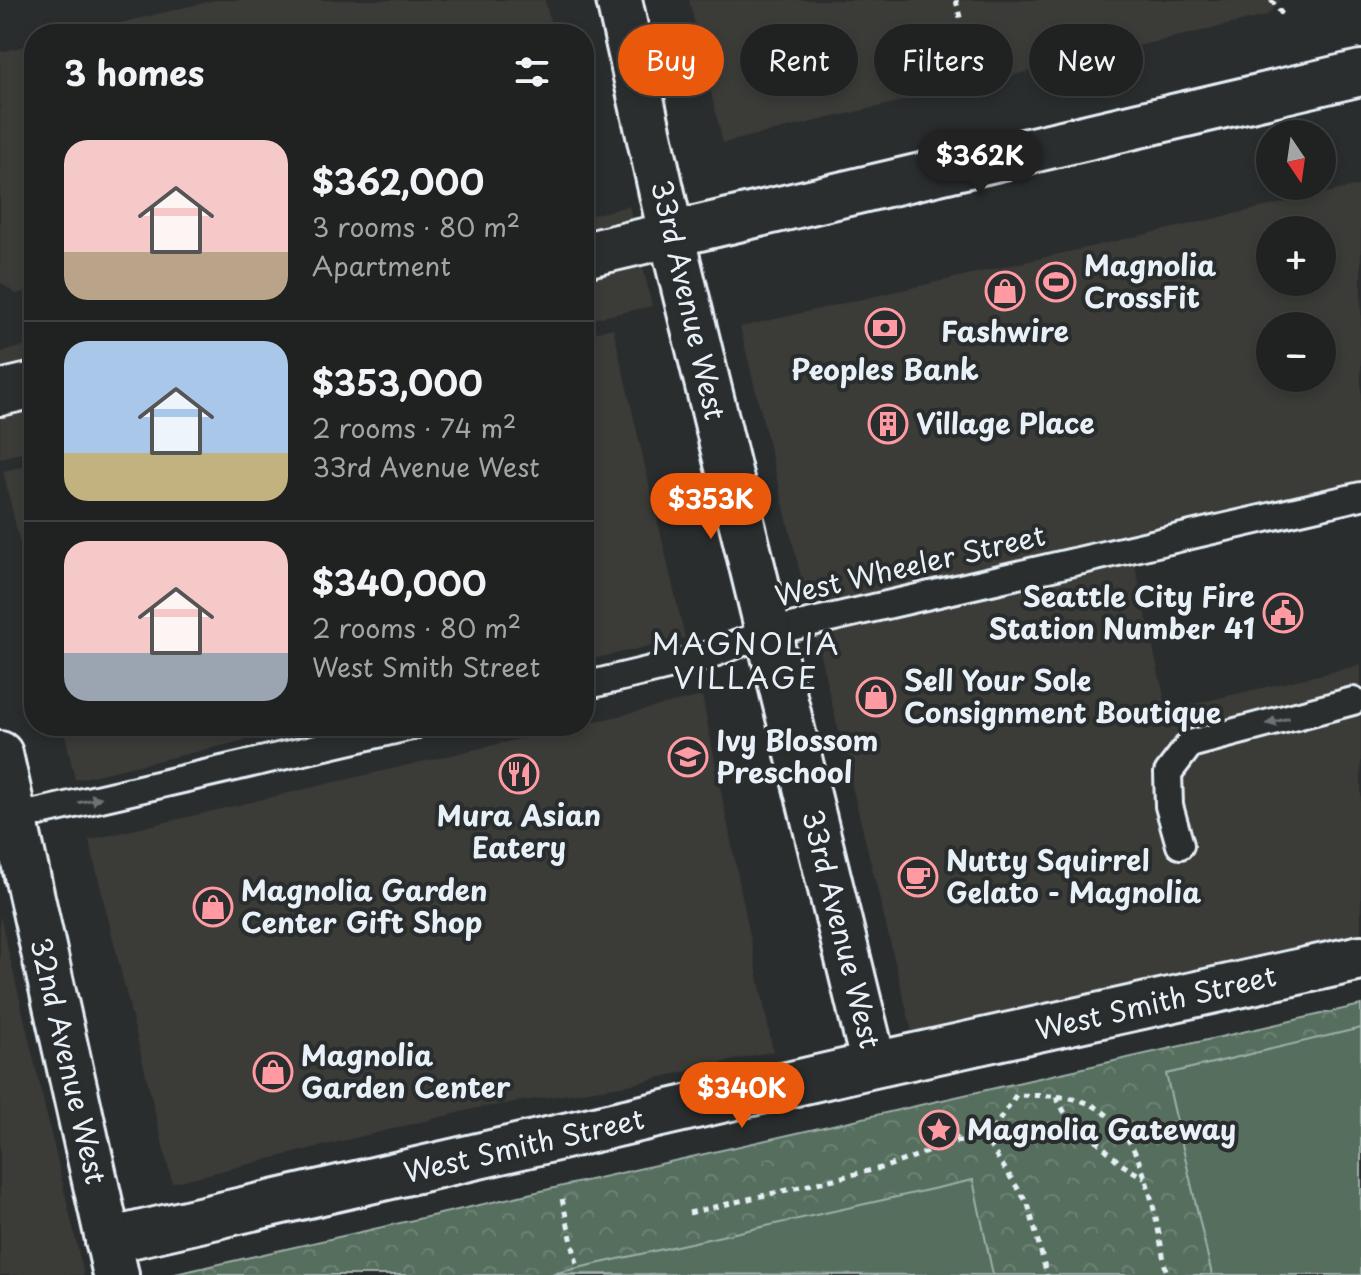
<!DOCTYPE html>
<meta charset="utf-8">
<style>
:root{--surface:#202222;--page:#282a2a;--text:#f1f3f6;--muted:#a2a4a5;--line:#3d3f40;--accent:#ea580c}
body{margin:0;font-family:"Playpen Sans",sans-serif;background:var(--page);color:var(--text);height:100vh;display:flex;flex-direction:column;font-size:30px;white-space:nowrap}
*{box-sizing:border-box;margin:0}
p{font-size:26px;color:var(--muted)}
.icon{flex:none;width:44px;height:44px;fill:none;stroke:currentColor;stroke-width:2;stroke-linecap:round;stroke-linejoin:round}
.map{position:relative;flex:1;overflow:hidden}
.details{position:absolute;left:24px;top:24px;width:570px;height:712px;display:flex;flex-direction:column;background:var(--surface);border-radius:32px;box-shadow:0 4px 12px #0003,0 0 0 2px var(--line)}
.details>*{flex:none}
.guide{position:absolute;left:618px;top:24px;width:622px;height:72px;display:flex;gap:16px}
.needle{width:52px;rotate:167deg}
.controls{position:absolute;left:1256px;top:120px;display:grid;gap:16px}
.controls a{display:grid;place-items:center;width:80px;height:80px;border-radius:50%;background:var(--surface);box-shadow:0 4px 12px #0003,0 0 0 2px var(--line);font-size:40px}
.price{position:absolute;translate:-50% -68px;padding:0 18px;border-radius:28px;background:var(--accent);color:#fff;font-size:26px;line-height:52px;filter:drop-shadow(0 2px 4px #0008)}
.price::after{content:'';position:absolute;left:50%;top:48px;width:24px;height:18px;margin-left:-12px;background:inherit;clip-path:polygon(0 0,100% 0,50% 100%)}
.price.on{background:#222;color:#fff}
ul{padding:0;list-style:none}
li{display:flex;align-items:center;gap:24px;height:200px;padding:0 40px}
li+li{border-top:2px solid var(--line)}
li span{display:grid;place-items:center;flex:none;width:224px;height:160px;border-radius:24px;color:#555}
li>.icon{margin-inline-start:auto}
span .icon{width:96px;height:96px;fill:#fffc;stroke-width:1}
li b{font-size:34px}
h2{display:flex;justify-content:space-between;align-items:center;height:96px;padding:0 40px;font-size:34px}
.chip{padding:0 28px;border-radius:36px;background:var(--surface);box-shadow:0 4px 12px #0003,0 0 0 2px var(--line);font-size:28px;line-height:72px}
.chip.on{background:var(--accent);color:#fff}
.map>svg:first-child{display:block}
.built{fill:#3b3a37;fill-rule:evenodd}
.forest{fill:url(#forest-crowns);stroke:#9eb0aa;stroke-width:2}
.garden{fill:#556e5d;stroke:#9eb0aa;stroke-width:2}
.lines{fill:none;stroke-linecap:round;stroke-linejoin:round}
.lane-casing{stroke:#e8f1f8;stroke-width:32}
.street-casing{stroke:#e8f1f8;stroke-width:50}
.secondary-casing{stroke:#e8f1f8;stroke-width:50}
.path{stroke:#e8f1f8;stroke-width:5;stroke-dasharray:6 6;stroke-linecap:butt}
.lane{stroke:#2a2d2e;stroke-width:26}
.street{stroke:#2a2d2e;stroke-width:44}
.secondary{stroke:#2a2d2e;stroke-width:44}
.oneway{fill:#6c7275}
.labels{text-anchor:middle;stroke-width:8;stroke-linejoin:round;paint-order:stroke}
.poi-label{font-size:28px;font-weight:bold;fill:#e8f1f8;stroke:#2a2d2e;text-anchor:start}
.street-label{font-size:28px;fill:#e8f1f8;stroke:#2a2d2e}
.neighbourhood-label{font-size:30px;letter-spacing:2px;fill:#e8f1f8;stroke:#2a2d2e}
</style>
<div class="map">
<svg width="1361" height="1275" viewBox="0 0 1361 1275">
<defs>
<pattern id="forest-crowns" width="20" height="18" patternUnits="userSpaceOnUse" patternTransform="scale(2)"><rect width="20" height="18" fill="#556e5d"/><path d="M2 6a3 3 0 1 1 6 0M12 15a3 3 0 1 1 6 0" fill="none" stroke="#6d8375"/></pattern>
</defs>
<rect width="100%" height="100%" fill="#2a2d2e"/>
<filter id="ink" filterUnits="userSpaceOnUse"><feTurbulence type="fractalNoise" baseFrequency=".0125" numOctaves="2"/><feDisplacementMap in="SourceGraphic" scale="16" xChannelSelector="R" yChannelSelector="G"/><feConvolveMatrix kernelMatrix="1 2 1 2 8 2 1 2 1" color-interpolation-filters="sRGB"/></filter>
<g filter="url(#ink)">
<!-- built -->
<path class="built" d="M 215,0 L 545,0 L 553,34 L 75,34 Z
M 689,0 L 1281,0 L 1266,16 L 723,143 Z
M 34,44 L 34,290 L 16,294 L 0,282 L 0,52 Z
M 1361,185 L 1361,497 L 1132,553 L 1167,710 L 1361,665 L 1361,934 L 912,1032 L 740,327 ZM 1270,230 L 1322,230 L 1322,282 L 1270,282 ZM 1270,326 L 1322,326 L 1322,378 L 1270,378 Z
M 629,206 L 652,306 L 584,321 L 584,217 Z
M 613,328 L 685,638 L 584,661 L 584,335 Z
M 34,344 L 34,450 L 0,458 L 0,352 Z
M 34,464 L 34,604 L 3,471 Z
M 702,696 L 773,1051 L 628,1085 L 478,1108 L 172,1183 L 89,840 L 574,726 L 584,726 L 584,724 Z
M 63,726 L 307,726 L 75,780 Z
M 0,915 L 84,1275 L 0,1275 Z"/>
<!-- forest -->
<path class="forest" d="M 1361,1005 L 1361,1275 L 171,1275 Z"/>
<!-- garden -->
<path class="garden" d="M 1361,1028 L 1361,1275 L 1212,1275 L 1166,1074 Z
M 973,1180 L 993,1275 L 552,1274 L 578,1268 Z"/>
<g class="lines">
<defs>
<path id="lane" d="M 584,686 L 701,658 L 769,632 L 1361,496
M 14,818 L 412,726
M 1180,845 L 1169,806 L 1168,773 L 1190,744 L 1353,701"/>
<path id="street" d="M 619,0 L 671,234 L 874,1065
M 108,1241 L 874,1065 L 1361,958"/>
<path id="secondary" d="M 584,255 L 1361,73
M 0,393 L 34,385
M 0,754 L 116,1275"/>
</defs>
<!-- lane casing -->
<use href="#lane" class="lane-casing"/>
<!-- street casing -->
<use href="#street" class="street-casing"/>
<!-- secondary casing -->
<use href="#secondary" class="secondary-casing"/>
<!-- path -->
<path class="path" d="M 956,0 L 976,87
M 1271,0 L 1282,14
M 1056,1097 L 1070,1122 L 1094,1138 L 1121,1164 L 1144,1178
M 943,1112 L 958,1141
M 986,1140 L 1016,1095 C 1041,1096 1067,1094 1090,1104 C 1148,1132 1155,1220 1167,1275
M 562,1199 L 578,1268
M 689,1213 L 885,1167 L 958,1141 L 986,1140 L 1028,1204 L 1047,1275"/>
<!-- lane -->
<use href="#lane" class="lane"/>
<!-- street -->
<use href="#street" class="street"/>
<!-- secondary -->
<use href="#secondary" class="secondary"/>
</g>
<!-- one-way arrows -->
<defs><path id="oneway-solid" d="M-6-.8H1V-3.2L6.5 0L1 3.2V.8H-6Z" transform="scale(2)"/></defs>
<g class="oneway">
<use href="#oneway-solid" transform="translate(1278 721) rotate(165)"/>
<use href="#oneway-solid" transform="translate(90 800) rotate(-13)"/>
</g>
</g>
<!-- icons -->
<defs>
<symbol id="stadium-ring" viewBox="-11 -11 22 22"><circle r="9.5" fill="#2a2d2e" stroke="#ff9aa2" stroke-width="1.5"/><path d="M0-5a6.5 5 0 1 0 0 10a6.5 5 0 1 0 0-10ZM-3.5-1.8h7v3.6h-7Z" fill="#ff9aa2"/></symbol>
<symbol id="shop-ring" viewBox="-11 -11 22 22"><circle r="9.5" fill="#2a2d2e" stroke="#ff9aa2" stroke-width="1.5"/><path d="M-5-2.5h2.3a2.7 3.5 0 0 1 5.4 0H5L5.5 6h-11ZM-1.5-2.5h3a1.5 2.3 0 0 0-3 0Z" fill="#ff9aa2"/></symbol>
<symbol id="bank-ring" viewBox="-11 -11 22 22"><circle r="9.5" fill="#2a2d2e" stroke="#ff9aa2" stroke-width="1.5"/><path d="M-6-4H6V4H-6ZM0-2.3a2.3 2.3 0 1 0 0 4.6a2.3 2.3 0 1 0 0-4.6Z" fill="#ff9aa2"/></symbol>
<symbol id="building-ring" viewBox="-11 -11 22 22"><circle r="9.5" fill="#2a2d2e" stroke="#ff9aa2" stroke-width="1.5"/><path d="M-4-6H4V6H1V3H-1V6H-4ZM-2.5-4.3h1.7v1.8h-1.7ZM.8-4.3h1.7v1.8H.8ZM-2.5-1h1.7V.8h-1.7ZM.8-1h1.7V.8H.8Z" fill="#ff9aa2"/></symbol>
<symbol id="civic-ring" viewBox="-11 -11 22 22"><circle r="9.5" fill="#2a2d2e" stroke="#ff9aa2" stroke-width="1.5"/><path d="M-.6-6.5H3V-4.5H.6V-3L4-1V1h2V6H-6V1h2V-1L-.6-3ZM-1.2 2.5V6h2.4V2.5Z" fill="#ff9aa2"/></symbol>
<symbol id="school-ring" viewBox="-11 -11 22 22"><circle r="9.5" fill="#2a2d2e" stroke="#ff9aa2" stroke-width="1.5"/><path d="M0-5L7-2L0 1L-7-2ZM-4 1L0 2.5L4 1V4Q0 6-4 4Z" fill="#ff9aa2"/></symbol>
<symbol id="restaurant-ring" viewBox="-11 -11 22 22"><circle r="9.5" fill="#2a2d2e" stroke="#ff9aa2" stroke-width="1.5"/><path d="M-5-6h1v4h1v-4h1v4h1v-4h1v5L-1.5 .5V6h-2V.5L-5-1ZM5-6V6H3V1.5H1.5Q1.5-4 5-6Z" fill="#ff9aa2"/></symbol>
<symbol id="cafe-ring" viewBox="-11 -11 22 22"><circle r="9.5" fill="#2a2d2e" stroke="#ff9aa2" stroke-width="1.5"/><path d="M-5.5-4.5H6V0H3Q3 3.5 0 3.5H-2.5Q-5.5 3.5-5.5 0ZM3-3.2v2h1.7v-2ZM-6 4.5H4V6H-6Z" fill="#ff9aa2"/></symbol>
<symbol id="sight-ring" viewBox="-11 -11 22 22"><circle r="9.5" fill="#2a2d2e" stroke="#ff9aa2" stroke-width="1.5"/><path d="M0-6L1.8-2.2L6-1.7L2.9 1.2L3.7 5.4L0 3.3L-3.7 5.4L-2.9 1.2L-6-1.7L-1.8-2.2Z" fill="#ff9aa2"/></symbol>
</defs>
<g fill-rule="evenodd">
<use href="#stadium-ring" x="1034" y="260" width="44" height="44"/>
<use href="#shop-ring" x="983" y="269" width="44" height="44"/>
<use href="#bank-ring" x="863" y="306" width="44" height="44"/>
<use href="#building-ring" x="866" y="402" width="44" height="44"/>
<use href="#civic-ring" x="1261" y="591" width="44" height="44"/>
<use href="#shop-ring" x="854" y="675" width="44" height="44"/>
<use href="#school-ring" x="666" y="735" width="44" height="44"/>
<use href="#restaurant-ring" x="497" y="752" width="44" height="44"/>
<use href="#cafe-ring" x="896" y="855" width="44" height="44"/>
<use href="#shop-ring" x="191" y="885" width="44" height="44"/>
<use href="#shop-ring" x="251" y="1050" width="44" height="44"/>
<use href="#sight-ring" x="917" y="1108" width="44" height="44"/>
</g>
<g class="labels">
<!-- poi labels -->
<g class="poi-label">
<text x="1084" y="276">Magnolia<tspan x="1084" dy="32">CrossFit</tspan></text>
<text x="1005" y="342" text-anchor="middle">Fashwire</text>
<text x="885" y="380" text-anchor="middle">Peoples Bank</text>
<text x="916" y="434">Village Place</text>
<text x="1255" y="607" text-anchor="end">Seattle City Fire<tspan x="1255" dy="32">Station Number 41</tspan></text>
<text x="904" y="691">Sell Your Sole<tspan x="904" dy="32">Consignment Boutique</tspan></text>
<text x="716" y="751">Ivy Blossom<tspan x="716" dy="32">Preschool</tspan></text>
<text x="519" y="826" text-anchor="middle">Mura Asian<tspan x="519" dy="32">Eatery</tspan></text>
<text x="946" y="871">Nutty Squirrel<tspan x="946" dy="32">Gelato - Magnolia</tspan></text>
<text x="241" y="901">Magnolia Garden<tspan x="241" dy="32">Center Gift Shop</tspan></text>
<text x="301" y="1066">Magnolia<tspan x="301" dy="32">Garden Center</tspan></text>
<text x="967" y="1140">Magnolia Gateway</text>
</g>
<!-- street labels -->
<g class="street-label">
<text transform="translate(688 300) rotate(77)" y="10">33rd Avenue West</text>
<text transform="translate(910 566) rotate(-13)" y="10">West Wheeler Street</text>
<text transform="translate(841 929) rotate(76)" y="10">33rd Avenue West</text>
<text transform="translate(1156 1003) rotate(-13)" y="10">West Smith Street</text>
<text transform="translate(68 1061) rotate(77)" y="10">32nd Avenue West</text>
<text transform="translate(524 1146) rotate(-13)" y="10">West Smith Street</text>
</g>
<!-- neighbourhood labels -->
<g class="neighbourhood-label">
<text x="746" y="655">MAGNOLIA<tspan x="746" dy="34">VILLAGE</tspan></text>
</g>
</g>
</svg>
<div class="controls">
<a><svg class="needle" viewBox="-14 -14 28 28"><path d="M0-13l5 13h-10z" fill="#e53935"/><path d="M0 13l5-13h-10z" fill="#a2a4a5"/></svg></a>
<a>+</a>
<a>−</a>
</div>
<b class="price on" style="left:980px;top:197px">$362K</b>
<b class="price" style="left:711px;top:541px">$353K</b>
<b class="price" style="left:742px;top:1130px">$340K</b>
<div class="guide">
<a class="chip on">Buy</a>
<a class="chip">Rent</a>
<a class="chip">Filters</a>
<a class="chip">New</a>
</div>
<section class="details">
<h2>3 homes<svg class="icon" aria-label="filters" viewBox="0 0 24 24"><path d="M4 7h16M4 17h16"/><circle cx="9" cy="7" r="2"/><circle cx="15" cy="17" r="2"/></svg></h2>
<ul>
<li><span style="background:linear-gradient(#f6c9c9 70%,#b9a48a 0)"><svg class="icon" aria-label="home" viewBox="0 0 24 24"><path d="M3 11l9-7 9 7M6 9v11h12V9"/></svg></span><div><b>$362,000</b><p>3 rooms · 80 m²</p><p>Apartment</p></div></li>
<li><span style="background:linear-gradient(#a9c7e8 70%,#c2b280 0)"><svg class="icon" aria-label="home" viewBox="0 0 24 24"><path d="M3 11l9-7 9 7M6 9v11h12V9"/></svg></span><div><b>$353,000</b><p>2 rooms · 74 m²</p><p>33rd Avenue West</p></div></li>
<li><span style="background:linear-gradient(#f6c9c9 70%,#9aa5b1 0)"><svg class="icon" aria-label="home" viewBox="0 0 24 24"><path d="M3 11l9-7 9 7M6 9v11h12V9"/></svg></span><div><b>$340,000</b><p>2 rooms · 80 m²</p><p>West Smith Street</p></div></li>
</ul>
</section>
</div>
